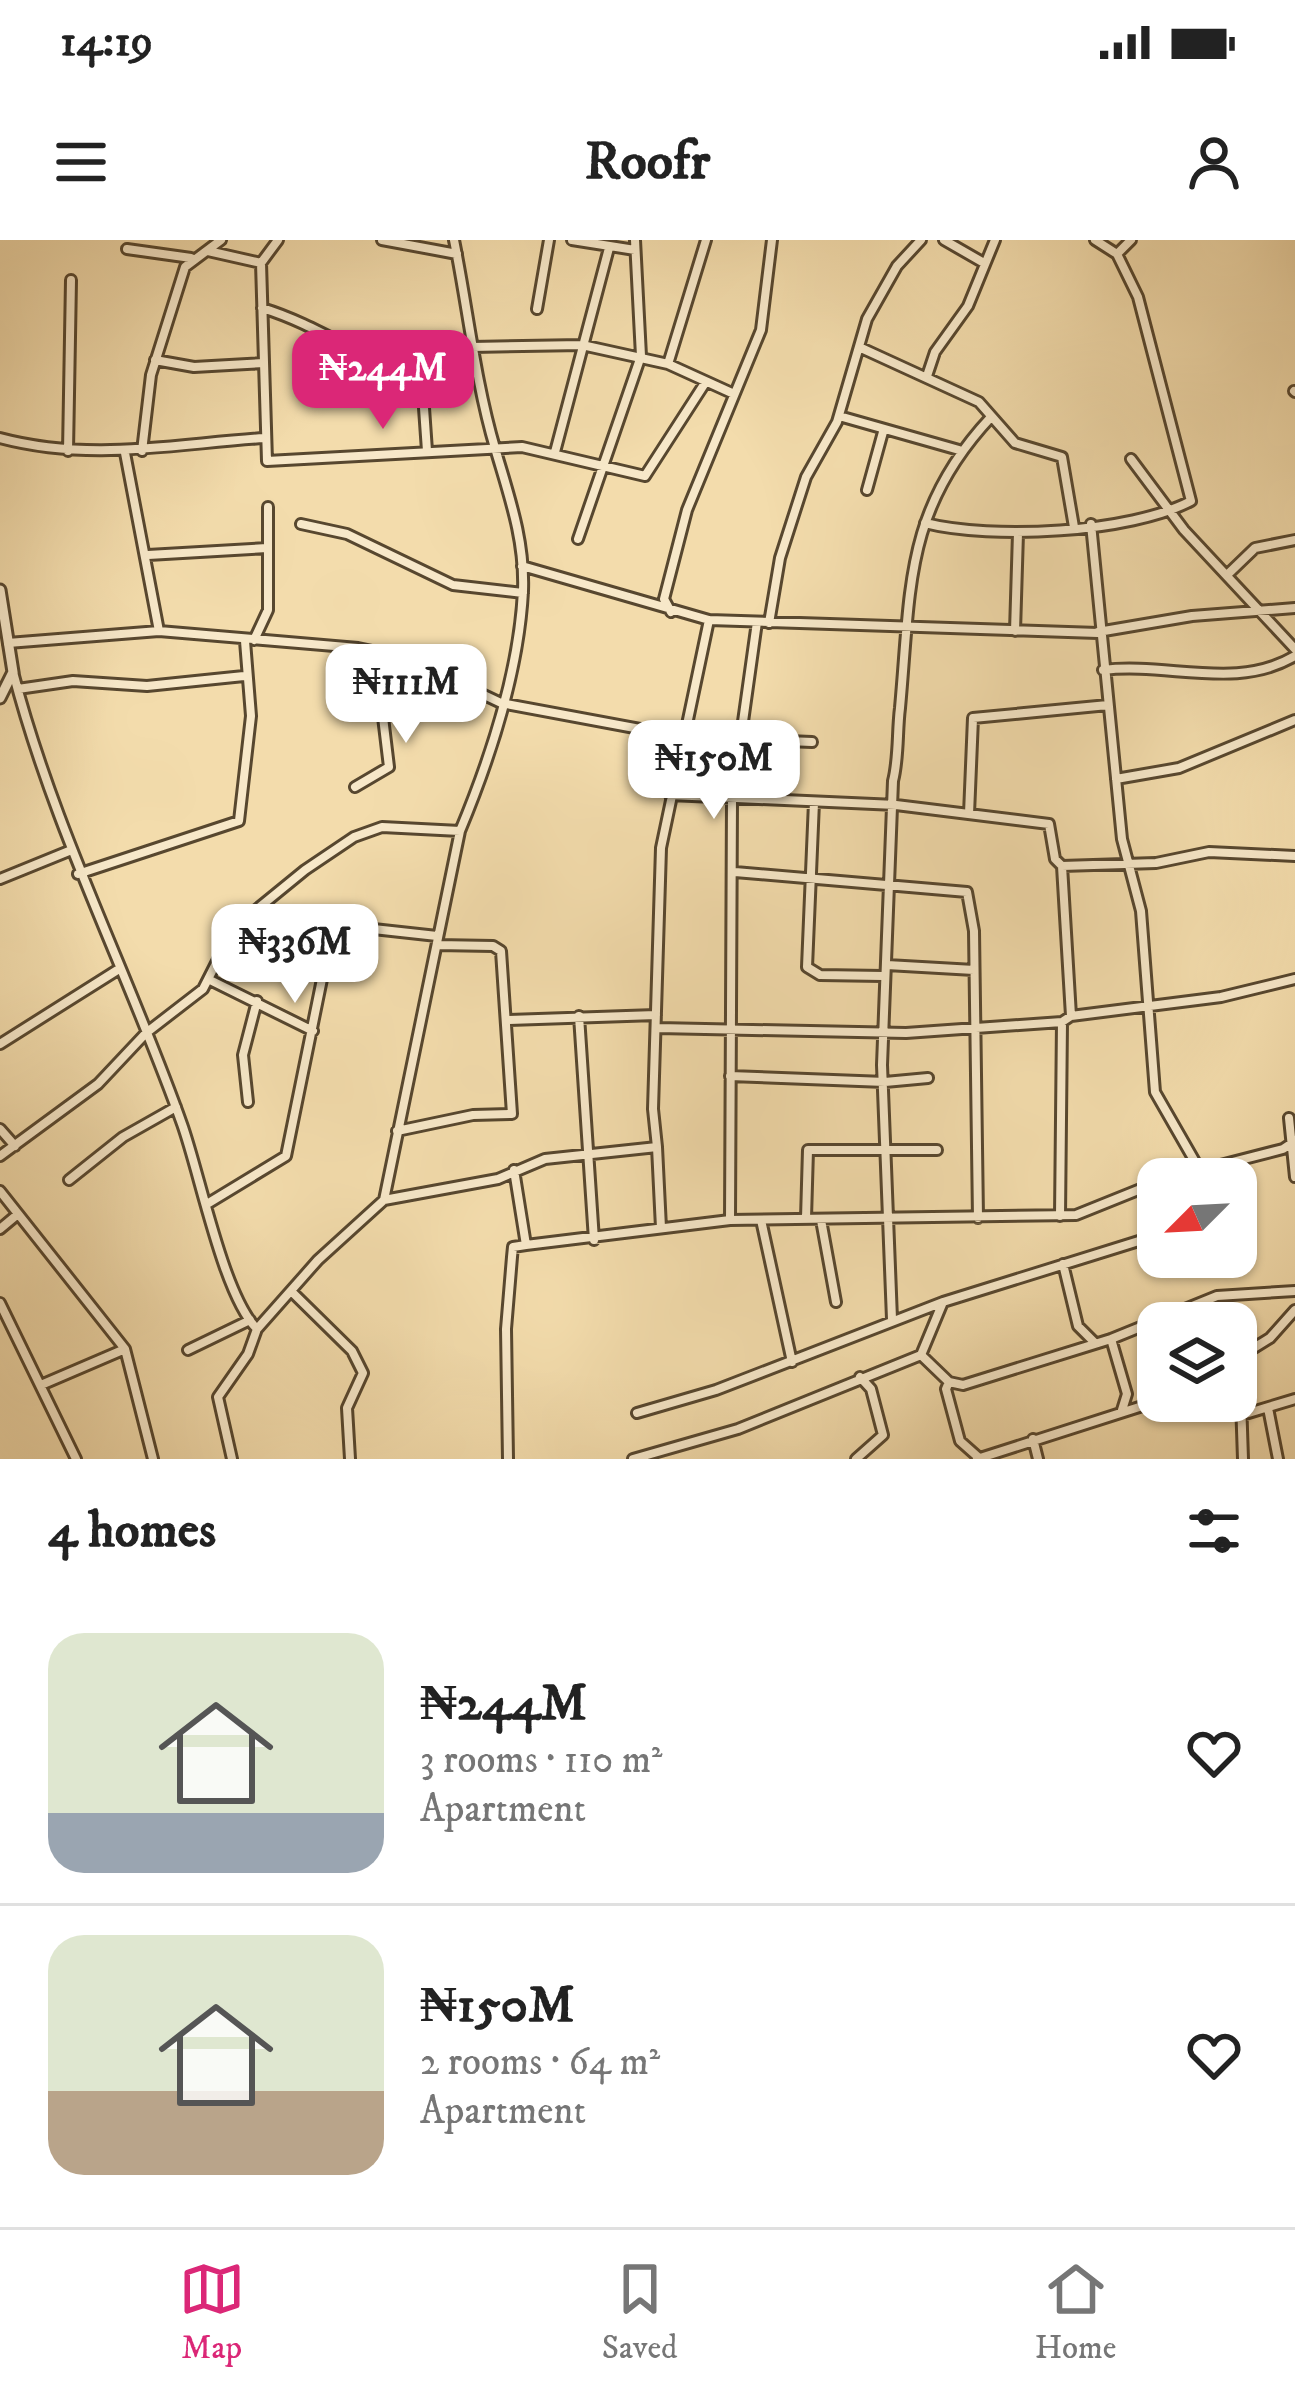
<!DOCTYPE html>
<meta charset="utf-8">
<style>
:root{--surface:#fff;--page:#f2f2f2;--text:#222;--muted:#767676;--line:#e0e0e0;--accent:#db2777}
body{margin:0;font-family:"IM FELL DW Pica",serif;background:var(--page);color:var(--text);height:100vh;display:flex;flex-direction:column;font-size:45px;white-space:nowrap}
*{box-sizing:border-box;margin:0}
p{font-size:39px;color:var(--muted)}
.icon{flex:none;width:66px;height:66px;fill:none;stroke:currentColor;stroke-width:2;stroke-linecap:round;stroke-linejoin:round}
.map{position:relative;height:1219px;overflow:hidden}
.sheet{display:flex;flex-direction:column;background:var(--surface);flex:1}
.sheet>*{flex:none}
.needle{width:78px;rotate:246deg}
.fabs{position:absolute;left:1137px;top:918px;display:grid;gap:24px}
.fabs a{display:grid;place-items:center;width:120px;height:120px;border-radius:24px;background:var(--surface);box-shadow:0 3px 9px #0004;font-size:60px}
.price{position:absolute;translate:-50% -102px;padding:0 27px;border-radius:24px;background:#fff;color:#222;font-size:39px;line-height:78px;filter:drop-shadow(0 3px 6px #0008)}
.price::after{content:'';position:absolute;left:50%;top:72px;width:36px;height:27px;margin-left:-18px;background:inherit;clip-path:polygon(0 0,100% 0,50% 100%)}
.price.active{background:var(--accent);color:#fff}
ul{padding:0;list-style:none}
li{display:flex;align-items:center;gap:36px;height:300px;padding:0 48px}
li+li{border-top:3px solid var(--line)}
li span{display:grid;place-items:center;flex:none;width:336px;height:240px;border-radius:36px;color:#555}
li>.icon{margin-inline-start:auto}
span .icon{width:144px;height:144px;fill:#fffc;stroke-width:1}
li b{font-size:51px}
h2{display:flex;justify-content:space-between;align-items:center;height:144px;padding:0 48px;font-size:51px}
.status{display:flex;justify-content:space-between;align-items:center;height:84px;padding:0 60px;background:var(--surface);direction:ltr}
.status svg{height:33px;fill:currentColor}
header{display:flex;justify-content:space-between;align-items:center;height:156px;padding:0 48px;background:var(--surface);font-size:54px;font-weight:700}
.menu{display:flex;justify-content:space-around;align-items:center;height:168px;border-top:3px solid var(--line);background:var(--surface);font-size:33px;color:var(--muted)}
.menu a{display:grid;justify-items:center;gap:6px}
.menu .active{color:var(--accent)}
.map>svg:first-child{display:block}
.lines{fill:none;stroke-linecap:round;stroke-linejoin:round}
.minor-casing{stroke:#57472f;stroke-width:14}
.tertiary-casing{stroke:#57472f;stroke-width:15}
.minor{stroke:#f7e8c9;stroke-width:8}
.tertiary{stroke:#f7e8c9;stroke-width:9}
</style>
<div class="status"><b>14:19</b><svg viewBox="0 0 49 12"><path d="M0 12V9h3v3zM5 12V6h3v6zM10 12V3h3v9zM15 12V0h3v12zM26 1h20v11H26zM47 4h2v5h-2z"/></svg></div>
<header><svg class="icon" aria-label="menu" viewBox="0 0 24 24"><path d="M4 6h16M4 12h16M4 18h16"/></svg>Roofr<svg class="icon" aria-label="person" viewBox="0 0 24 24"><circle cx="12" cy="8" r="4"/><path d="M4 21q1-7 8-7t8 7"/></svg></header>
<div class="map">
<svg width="1295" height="1219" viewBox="0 0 1295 1219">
<rect width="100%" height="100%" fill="#f3dcac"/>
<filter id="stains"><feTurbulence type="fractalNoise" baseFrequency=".00167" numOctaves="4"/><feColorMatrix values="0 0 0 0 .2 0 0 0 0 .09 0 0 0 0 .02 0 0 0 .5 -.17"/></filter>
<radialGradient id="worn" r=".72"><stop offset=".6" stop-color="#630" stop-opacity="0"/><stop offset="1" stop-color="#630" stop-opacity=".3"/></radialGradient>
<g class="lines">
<defs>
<path id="minor" d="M 278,0 L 261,23 L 267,221 L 522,207 L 645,236 L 705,143
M 382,0 L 457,14
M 572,0 L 635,10
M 944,0 L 984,23
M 127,9 L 191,18
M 208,11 L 261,23
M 1117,14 L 1131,0
M 262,68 C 318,85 366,121 422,139 L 427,211
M 537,69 L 549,0
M 472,107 L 582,105 L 668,124 L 734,154
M 859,107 L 979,162 L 1015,203 L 1062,217 L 1074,287
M 155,120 L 194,127 L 264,123
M 668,124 L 706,0
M 927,136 L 935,112 L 968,66 L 995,0
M 1294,151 L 1295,152
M 839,176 L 959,210
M 0,198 C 90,222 173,204 264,198
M 68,211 L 71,40
M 142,211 L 151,135 L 185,27 L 221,0
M 555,212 L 609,8
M 125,213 L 159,391
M 1131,219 L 1184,290 L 1295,409
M 867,250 L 883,192
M 925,283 C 992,300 1130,293 1191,261 L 1138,57 L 1117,14 L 1095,0
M 301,284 L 347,294 L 453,345 L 523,353
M 1091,284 L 1122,599 L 1141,671 L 1155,852 L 1198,927
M 578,299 L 641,116 L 635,0
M 148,315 L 267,308
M 522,326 L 709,380 L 1098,393
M 1227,335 L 1255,308 L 1295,300
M 671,372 L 664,359 L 687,270 L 761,90 L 772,0
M 769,383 L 780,318 L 806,237 L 837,182 L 867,79 L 897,26 L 921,0
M 1015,391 L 1018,293
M 1098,392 L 1192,376 L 1295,368
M 254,400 L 268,370 L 268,267
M 8,403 L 159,391 L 358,408 L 406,418 L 501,463 L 683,497 L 812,502
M 1103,430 C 1169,422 1236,451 1295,416
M 13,432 C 54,590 128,732 182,884 C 200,934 223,1055 257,1089 L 318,1020 L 384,960 L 460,591 C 490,519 519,430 523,351 C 525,300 509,256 495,208 C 475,140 468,69 454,0
M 18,449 L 73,441 L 147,446 L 244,436
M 1116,539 L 1179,528 L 1295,480
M 355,547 L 389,527 L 383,477 L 406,418
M 670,555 L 896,565 L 1049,584 L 1055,619 L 1062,626 L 1071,776
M 814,562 L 807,727 L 820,735 L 883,736
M 969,574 L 973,478 L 1108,465
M 1062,626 L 1156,623 L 1209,612 L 1295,616
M 735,632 L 967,652 L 974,691 L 978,978
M 78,634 L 239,581 L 251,476 L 245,401
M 0,639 L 69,611
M 887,725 L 974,730
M 212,741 L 313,791
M 579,776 L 594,1000
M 509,780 L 656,775
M 658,788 L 906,793 L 1062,782 L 1071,776 L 1221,757 L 1295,739
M 0,804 L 119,729
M 730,836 L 885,842 L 928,838
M 248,862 L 243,815 L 257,761
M 1289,878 L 1295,937
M 0,889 L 15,906
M 397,891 L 473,875 L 512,874 L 501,711 L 493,706 L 437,705
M 657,907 L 661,988
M 0,916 L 98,844 L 146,793 L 203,749 L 234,688 L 305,630 L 354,597 L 382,587 L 460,591
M 1166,939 L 1283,909 L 1295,901
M 69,940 L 123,897 L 176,867
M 0,951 L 125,1109 L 153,1219
M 384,960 L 498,939 L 545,919 L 657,907 L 653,869 L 661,608 L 709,380
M 207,964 L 286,916 L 332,690 L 337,685 L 437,696
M 1060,976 L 1062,782
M 806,978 L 808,910 L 937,910
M 730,980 L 732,560 L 757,382
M 761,980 L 792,1122
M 821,980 L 836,1062
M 0,989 L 18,974
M 526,1005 L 730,980 L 1076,975 L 1158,942
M 1063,1024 L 1078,1086 L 1094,1102
M 291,1051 L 352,1111 L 363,1133 L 347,1168 L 350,1219
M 0,1063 L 76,1219
M 892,1079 L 882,825 L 893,541 C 899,518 897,491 900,468 C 911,349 904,270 991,177
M 1111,1099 L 1127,1154 L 1122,1170
M 188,1110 L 250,1080
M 921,1115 L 949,1142 L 963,1145 L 1111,1099 L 1217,1056 L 1295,1051
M 1236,1119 L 1270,1098 L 1295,1070
M 949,1142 L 946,1149 L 960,1201 L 978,1217
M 41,1145 L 125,1109
M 1268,1168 L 1278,1219
M 637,1173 L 716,1150 L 943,1062
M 1242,1175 L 1295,1159
M 1033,1199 L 1038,1219
M 232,1219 L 218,1157 L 248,1114 L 257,1089
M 508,1219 L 506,1089 L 512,1017 L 513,1007 L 526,1005 L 514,930
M 633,1219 L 738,1189 L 921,1115 L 943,1062 L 1158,995
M 856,1219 L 883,1195 L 871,1149 L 860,1137
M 977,1219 L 1158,1161
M 1243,1219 L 1241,1160 L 1251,1108"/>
<path id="tertiary" d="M 0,350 L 13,432 L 0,458"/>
</defs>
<!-- minor casing -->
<use href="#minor" class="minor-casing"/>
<!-- tertiary casing -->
<use href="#tertiary" class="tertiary-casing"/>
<!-- minor -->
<use href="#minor" class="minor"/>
<!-- tertiary -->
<use href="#tertiary" class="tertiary"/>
</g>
<rect width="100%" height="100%" filter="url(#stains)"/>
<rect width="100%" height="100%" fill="url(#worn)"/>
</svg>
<div class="fabs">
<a><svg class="needle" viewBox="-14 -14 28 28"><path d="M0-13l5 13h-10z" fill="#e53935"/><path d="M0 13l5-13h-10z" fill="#767676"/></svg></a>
<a><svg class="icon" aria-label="layers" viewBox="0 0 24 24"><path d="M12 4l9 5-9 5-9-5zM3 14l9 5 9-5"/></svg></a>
</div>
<b class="price active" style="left:383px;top:192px">₦244M</b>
<b class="price" style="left:406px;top:506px">₦111M</b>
<b class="price" style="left:714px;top:582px">₦150M</b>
<b class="price" style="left:295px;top:766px">₦336M</b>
</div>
<section class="sheet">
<h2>4 homes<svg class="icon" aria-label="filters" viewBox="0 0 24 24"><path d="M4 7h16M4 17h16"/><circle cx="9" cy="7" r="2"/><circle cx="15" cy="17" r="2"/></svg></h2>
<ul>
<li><span style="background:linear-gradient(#dfe7d0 75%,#9aa5b1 0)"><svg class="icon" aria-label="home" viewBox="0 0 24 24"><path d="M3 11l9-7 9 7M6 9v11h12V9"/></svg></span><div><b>₦244M</b><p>3 rooms · 110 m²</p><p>Apartment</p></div><svg class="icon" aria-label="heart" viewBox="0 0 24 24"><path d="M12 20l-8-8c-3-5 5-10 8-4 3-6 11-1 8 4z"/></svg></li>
<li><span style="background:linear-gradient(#dfe7d0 65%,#b9a48a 0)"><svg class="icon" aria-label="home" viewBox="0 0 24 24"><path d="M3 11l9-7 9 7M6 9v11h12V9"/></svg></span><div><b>₦150M</b><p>2 rooms · 64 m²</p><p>Apartment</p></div><svg class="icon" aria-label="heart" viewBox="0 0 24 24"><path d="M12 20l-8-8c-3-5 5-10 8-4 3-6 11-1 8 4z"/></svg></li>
</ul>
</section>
<nav class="menu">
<a class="active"><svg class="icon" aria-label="map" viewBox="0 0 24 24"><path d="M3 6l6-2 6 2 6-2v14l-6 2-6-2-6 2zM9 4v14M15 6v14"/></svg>Map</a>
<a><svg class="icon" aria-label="saved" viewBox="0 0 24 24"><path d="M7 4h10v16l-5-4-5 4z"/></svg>Saved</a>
<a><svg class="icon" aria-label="home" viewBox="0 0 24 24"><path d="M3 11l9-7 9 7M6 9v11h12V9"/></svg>Home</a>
</nav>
